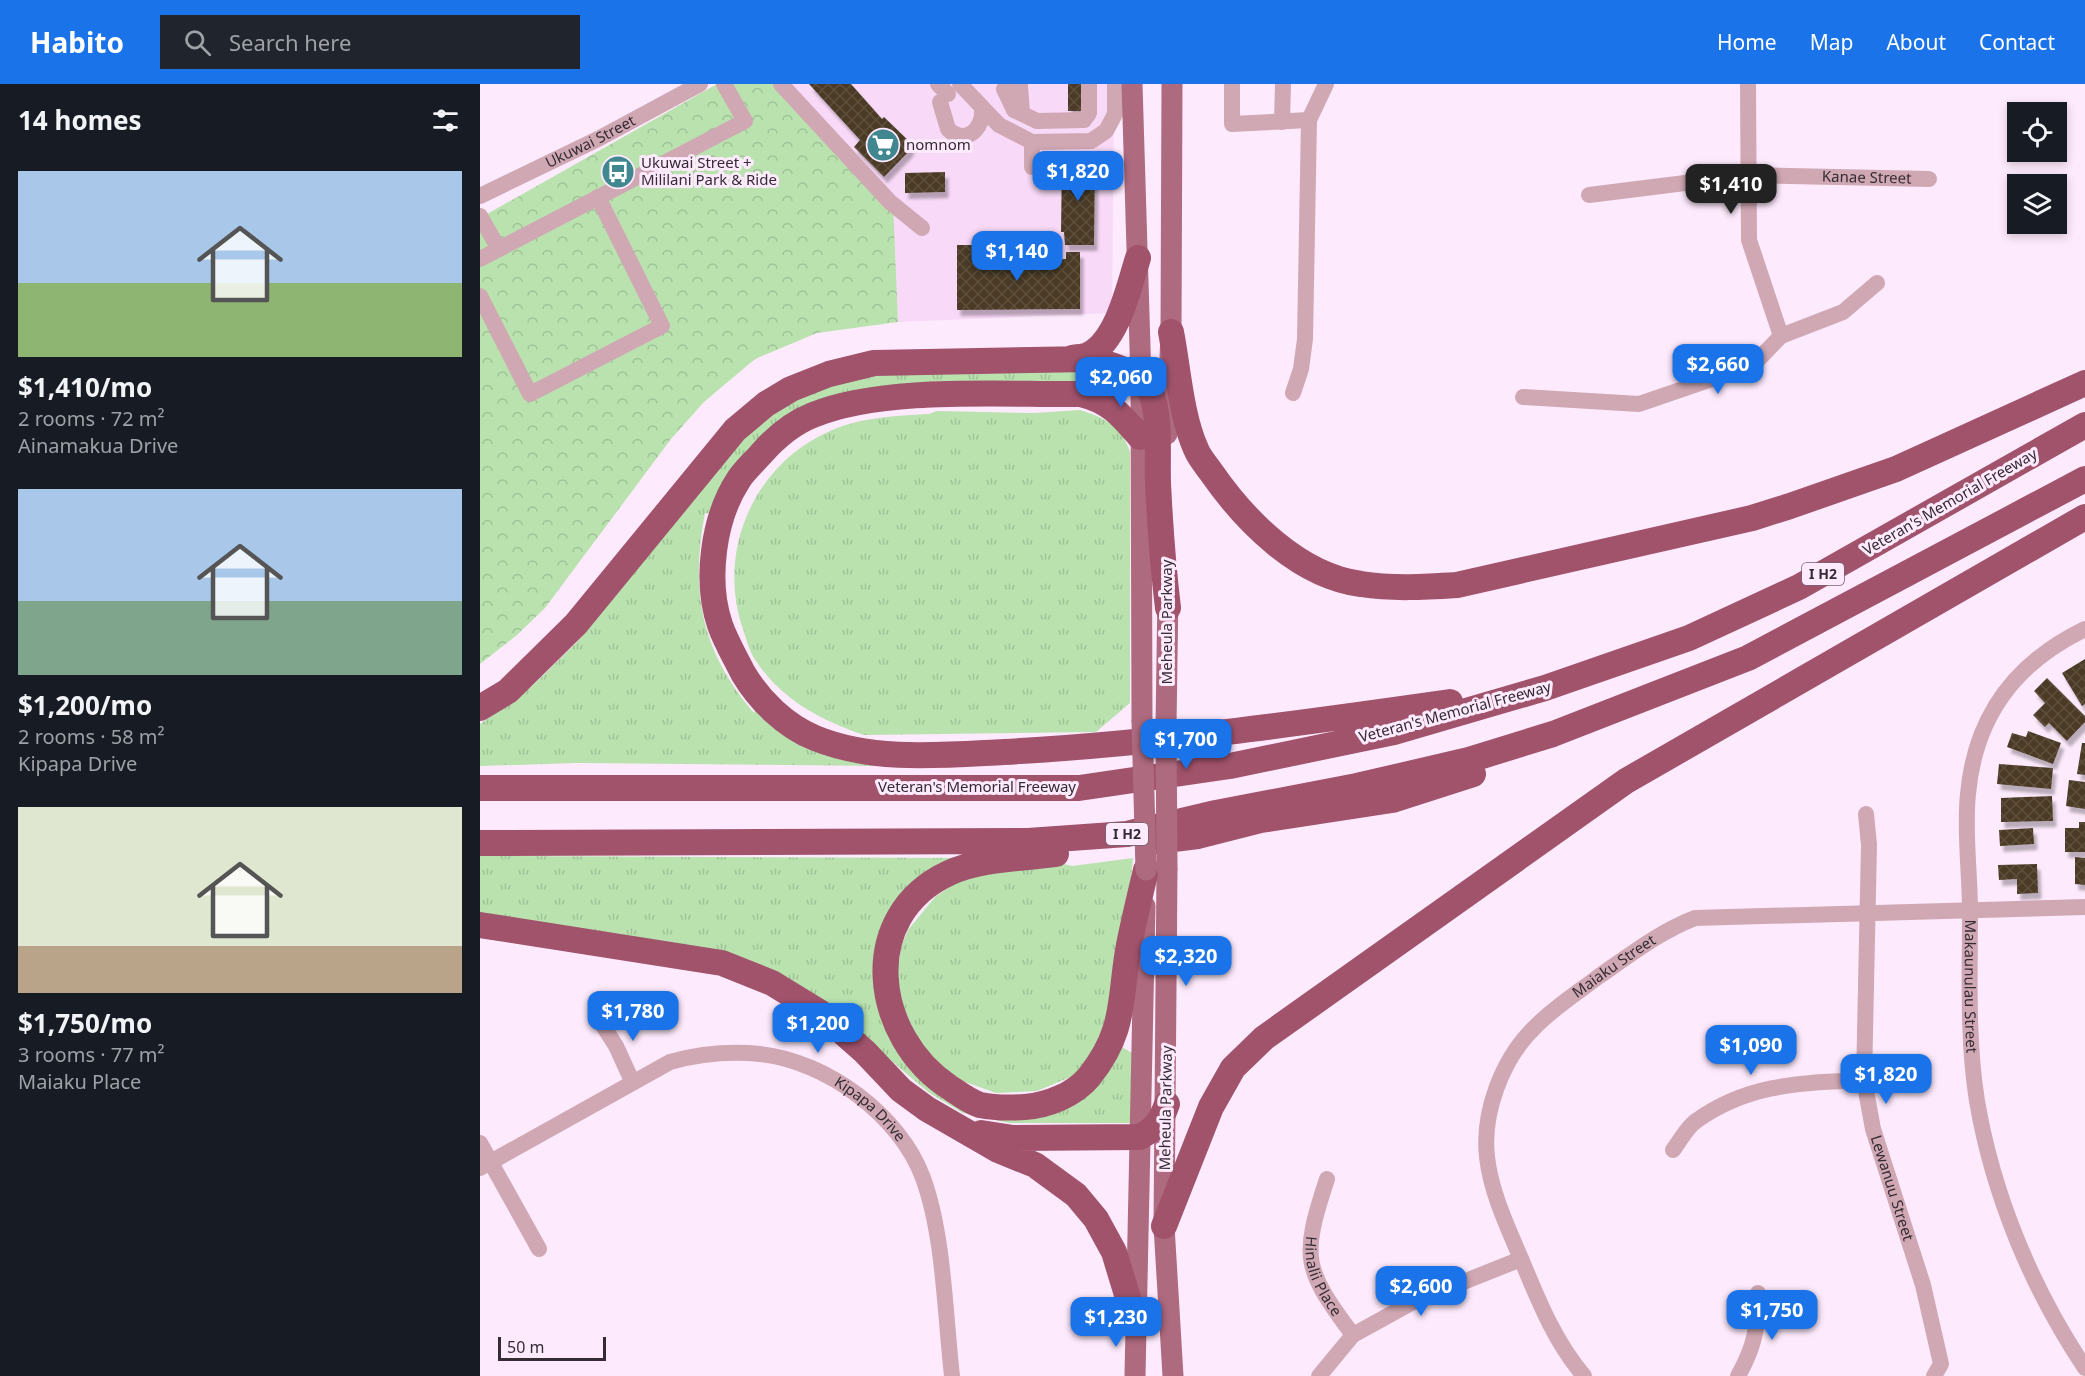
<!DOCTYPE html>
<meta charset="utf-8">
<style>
:root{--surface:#171b24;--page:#20242c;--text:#f1f3f6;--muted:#9ea1a6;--accent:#1a73e8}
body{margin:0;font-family:"Noto Sans",sans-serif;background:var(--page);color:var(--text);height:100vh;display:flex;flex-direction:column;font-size:22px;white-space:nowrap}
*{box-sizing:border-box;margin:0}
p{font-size:20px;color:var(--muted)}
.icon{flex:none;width:33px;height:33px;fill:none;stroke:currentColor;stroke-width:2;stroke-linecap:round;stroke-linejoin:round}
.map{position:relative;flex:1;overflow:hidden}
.details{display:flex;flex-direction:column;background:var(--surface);width:480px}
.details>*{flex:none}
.tools{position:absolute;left:1527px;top:18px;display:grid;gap:12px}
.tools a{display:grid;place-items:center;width:60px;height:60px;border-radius:0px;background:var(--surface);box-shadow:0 3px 9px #0003;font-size:30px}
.scale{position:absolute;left:18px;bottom:15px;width:108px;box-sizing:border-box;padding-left:6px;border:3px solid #342b34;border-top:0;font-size:16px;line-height:21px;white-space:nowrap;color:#342b34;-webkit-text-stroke:4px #feeafd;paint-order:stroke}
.price{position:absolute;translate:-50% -51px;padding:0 14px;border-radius:12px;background:var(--accent);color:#fff;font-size:20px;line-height:39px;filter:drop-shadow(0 2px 3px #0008)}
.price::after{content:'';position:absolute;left:50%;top:36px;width:18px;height:14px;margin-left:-9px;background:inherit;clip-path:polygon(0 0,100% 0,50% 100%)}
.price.on{background:#222;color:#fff}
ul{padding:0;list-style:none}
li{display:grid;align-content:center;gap:12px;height:318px;padding:0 18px}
li span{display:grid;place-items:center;height:186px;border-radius:0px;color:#555}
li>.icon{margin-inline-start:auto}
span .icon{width:108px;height:108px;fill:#fffc;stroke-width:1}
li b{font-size:26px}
h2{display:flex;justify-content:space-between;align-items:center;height:72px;padding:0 18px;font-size:26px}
header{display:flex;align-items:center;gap:36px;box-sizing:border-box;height:84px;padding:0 30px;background:var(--accent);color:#fff}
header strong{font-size:28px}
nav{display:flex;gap:33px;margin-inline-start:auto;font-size:21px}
.search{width:420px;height:54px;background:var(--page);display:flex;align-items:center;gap:15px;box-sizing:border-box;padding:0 21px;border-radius:0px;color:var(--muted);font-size:22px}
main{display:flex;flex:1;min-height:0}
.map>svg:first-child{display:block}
.built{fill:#f8d9f7}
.grass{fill:url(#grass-tufts)}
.park{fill:url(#park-crowns)}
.building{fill:url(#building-cross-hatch);filter:url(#shadow)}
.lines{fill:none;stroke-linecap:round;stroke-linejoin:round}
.minor{stroke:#d0a8b3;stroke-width:16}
.major{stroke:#ae6a7f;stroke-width:21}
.highway{stroke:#a1536c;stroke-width:26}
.major-bridge{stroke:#ae6a7f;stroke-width:21}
.labels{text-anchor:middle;stroke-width:6;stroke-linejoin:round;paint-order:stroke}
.shield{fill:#feeafd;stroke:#716470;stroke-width:1.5}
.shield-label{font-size:14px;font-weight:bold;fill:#342b34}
.street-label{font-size:15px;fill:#342b34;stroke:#feeafd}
.poi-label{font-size:15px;fill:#342b34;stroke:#feeafd;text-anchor:start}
</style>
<header>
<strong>Habito</strong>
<div class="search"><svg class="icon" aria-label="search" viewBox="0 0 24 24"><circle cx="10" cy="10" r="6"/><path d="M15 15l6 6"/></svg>Search here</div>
<nav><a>Home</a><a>Map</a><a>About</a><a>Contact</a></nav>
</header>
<main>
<section class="details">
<h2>14 homes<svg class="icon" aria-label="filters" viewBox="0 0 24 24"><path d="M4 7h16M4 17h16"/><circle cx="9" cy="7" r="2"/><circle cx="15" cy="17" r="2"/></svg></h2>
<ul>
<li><span style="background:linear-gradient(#a9c7e8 60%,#8fb573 0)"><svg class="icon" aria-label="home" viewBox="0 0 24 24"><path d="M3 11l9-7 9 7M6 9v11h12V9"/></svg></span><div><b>$1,410/mo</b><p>2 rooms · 72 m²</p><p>Ainamakua Drive</p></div></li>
<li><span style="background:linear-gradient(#a9c7e8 60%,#7fa58c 0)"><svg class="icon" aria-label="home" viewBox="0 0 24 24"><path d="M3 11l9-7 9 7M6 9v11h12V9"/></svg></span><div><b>$1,200/mo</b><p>2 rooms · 58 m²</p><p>Kipapa Drive</p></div></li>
<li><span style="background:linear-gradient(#dfe7d0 75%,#b9a48a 0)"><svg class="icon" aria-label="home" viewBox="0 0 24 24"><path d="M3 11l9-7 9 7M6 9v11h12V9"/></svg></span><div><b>$1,750/mo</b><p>3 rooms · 77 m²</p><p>Maiaku Place</p></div></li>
</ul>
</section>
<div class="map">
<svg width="1605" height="1292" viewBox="0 0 1605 1292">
<defs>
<pattern id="grass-tufts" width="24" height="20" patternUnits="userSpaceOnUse" patternTransform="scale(1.5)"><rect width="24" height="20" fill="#b9e2af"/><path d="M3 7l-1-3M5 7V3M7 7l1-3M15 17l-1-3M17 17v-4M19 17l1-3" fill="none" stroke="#a0c297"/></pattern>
<pattern id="park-crowns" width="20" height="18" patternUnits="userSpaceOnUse" patternTransform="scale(1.5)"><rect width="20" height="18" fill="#b9e2af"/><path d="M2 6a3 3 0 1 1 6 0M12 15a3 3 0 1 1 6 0" fill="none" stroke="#a0c297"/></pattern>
<pattern id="building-cross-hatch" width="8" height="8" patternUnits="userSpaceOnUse" patternTransform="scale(1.5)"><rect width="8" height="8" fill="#4b3b25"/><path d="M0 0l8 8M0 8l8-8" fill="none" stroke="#5d4f3d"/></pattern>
<filter id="shadow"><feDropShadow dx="3.5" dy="6" stdDeviation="1.5" flood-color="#0004"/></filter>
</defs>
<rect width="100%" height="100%" fill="#feeafd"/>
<!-- built -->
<path class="built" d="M 301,0 L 634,0 L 632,229 L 418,238 L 413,117 Z"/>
<!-- grass -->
<path class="grass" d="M 606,282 L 637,291 L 636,304 L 594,299 L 352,315 L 232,430 L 225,429 C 210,508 221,567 274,629 L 276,623 L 406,682 L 96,679 L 0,682 L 0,640 L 52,602 L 96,559 L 213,416 L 230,388 L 297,322 L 375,289 Z
M 600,326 C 625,334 642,342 650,368 L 650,619 L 616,648 L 384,651 C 340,636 300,615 274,574 C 269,566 266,554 263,545 C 236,467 274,380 350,347 C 381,333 415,332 449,330 L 457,327 L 554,329 Z
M 0,772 L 484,774 L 465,782 L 395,888 L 395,911 L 401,932 L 417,967 L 429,980 L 534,1034 L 640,962 L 652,969 L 651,1039 L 529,1039 L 483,1029 L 448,1008 L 339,915 L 0,834 Z
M 653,774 L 638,923 L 631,953 L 593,992 L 557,1007 L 516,1009 L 477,995 L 447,971 L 423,927 L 417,891 L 421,863 L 428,846 L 455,813 L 477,798 L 520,785 L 584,780 L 592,782 Z"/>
<!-- park -->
<path class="park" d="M 237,0 L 301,0 L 413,117 L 418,238 L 337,249 L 275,275 L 224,318 L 191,355 L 65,524 L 37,551 L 0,580 L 0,134 Z"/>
<!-- building -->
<path class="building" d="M 329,0 L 371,0 L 402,35 L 404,33 L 431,59 L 430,66 L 404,93 L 374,63 L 380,56 Z
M 588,0 L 608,0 L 608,27 L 588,27 Z
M 615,75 L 614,161 L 585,161 L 584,148 L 581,148 L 582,76 Z
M 465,88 L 465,108 L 425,109 L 425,89 Z
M 477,161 L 502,161 L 502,176 L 586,175 L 586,168 L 600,168 L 600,225 L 477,226 Z
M 1605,575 L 1605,620 L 1602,622 L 1582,589 Z
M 1567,594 L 1605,632 L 1605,638 L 1587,657 L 1569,639 L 1565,643 L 1553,631 L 1565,619 L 1554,607 Z
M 1548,647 L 1581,659 L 1573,680 L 1527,663 L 1532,649 L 1546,653 Z
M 1602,659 L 1605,659 L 1605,691 L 1597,690 Z
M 1519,680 L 1573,684 L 1571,705 L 1517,700 Z
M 1589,696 L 1605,698 L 1605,725 L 1586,722 Z
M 1572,712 L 1573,737 L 1521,738 L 1521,714 Z
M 1599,738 L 1605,738 L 1605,768 L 1585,768 L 1585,744 L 1599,744 Z
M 1553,744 L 1554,760 L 1520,762 L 1519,746 Z
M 1595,773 L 1605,774 L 1605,801 L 1595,800 Z
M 1557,780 L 1558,809 L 1537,810 L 1537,795 L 1519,796 L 1518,781 Z"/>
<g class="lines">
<!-- minor -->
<g class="minor">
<path d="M 301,0 L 410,118 L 442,144"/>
<path d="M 458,0 L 468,10"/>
<path d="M 480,0 L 519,41 L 552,58 L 611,57 L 626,47 L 635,30 L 635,0"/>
<path d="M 527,0 L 524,5 L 534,26 L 557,37 L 604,36 L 609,29 L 609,0"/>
<path d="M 536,0 L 540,2 L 542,29"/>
<path d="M 752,0 L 752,40 L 829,36"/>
<path d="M 1268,0 L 1269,156 L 1301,252"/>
<path d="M 460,18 L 468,45 C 485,62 504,45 502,25"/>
<path d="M 802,38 L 803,0"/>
<path d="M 552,83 L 552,58"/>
<path id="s1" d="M 1109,111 L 1269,91 L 1449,95"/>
<path id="s2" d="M 0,112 L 118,55 L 220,0"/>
<path d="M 0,132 L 19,165 L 265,37 L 244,0"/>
<path d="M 0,175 L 19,165"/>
<path d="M 0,212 L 50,310 L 182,242 L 118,113"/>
<path d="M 813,309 L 821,285 L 825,255 L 829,36 L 846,0"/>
<path d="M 1043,313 L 1159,320 L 1273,281 L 1301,252 L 1363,228 L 1397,199"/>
<path id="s3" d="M 1605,545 C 1535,579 1495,632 1488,710 C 1484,748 1490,789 1490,827 C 1490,891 1487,954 1497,1017 C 1513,1111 1552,1205 1605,1284"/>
<path id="s4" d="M 1386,730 L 1389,761 L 1384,996 L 1393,1045 L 1443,1201 L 1461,1280 L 1454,1292"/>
<path d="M 120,937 L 136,962 L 152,997"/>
<path d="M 0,1059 L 59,1165"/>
<path d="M 1193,1066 C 1200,1057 1207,1043 1216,1037 C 1269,999 1322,999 1384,996"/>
<path id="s5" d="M 0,1084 L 190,978 C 219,970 249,967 280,970 C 346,977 420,1031 443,1094 C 464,1151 465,1231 472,1292"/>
<path id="s6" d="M 847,1095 C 821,1174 823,1184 873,1251"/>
<path d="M 839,1292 L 873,1251 L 933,1218 L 1041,1175"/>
<path id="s7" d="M 1104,1292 C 1075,1258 1059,1218 1042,1177 C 1028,1144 1011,1109 1007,1073 C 1002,1029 1022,975 1054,944 C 1072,925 1097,909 1118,893 C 1150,871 1179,848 1215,834 L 1605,823"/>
<path d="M 1258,1292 C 1275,1262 1278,1243 1278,1209"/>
</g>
<!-- major -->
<path class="major" d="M 652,0 L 661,296 L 662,637
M 687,350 L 691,248 L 692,0
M 686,641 L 688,508
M 687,785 L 684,1142 L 693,1292
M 655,1292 L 665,822"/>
<!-- highway -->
<path class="highway" d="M 691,248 C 698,284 701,332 716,365 C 719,373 726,381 731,388 C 765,437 819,492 881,500 C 913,505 945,503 977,501 L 1272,434 L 1310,422 L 1416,385 L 1605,299
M 592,274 C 597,273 606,273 610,270 C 638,255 649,202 658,174
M 660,353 C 641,331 630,317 601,310 C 522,311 405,302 333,331 C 313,339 295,354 281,370 C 274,378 265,386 259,395 C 233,434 225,497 240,541 C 246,558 255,573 263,589 C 279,616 305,642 335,654 C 393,678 463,671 524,668 C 673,660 822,639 970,618
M 0,624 L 28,607 L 96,540 L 255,346 L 286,320 L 311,305 L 349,290 L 394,279 L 610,275 C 629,280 661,288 670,307 C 681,329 677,374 678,399 C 680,441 683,482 688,524
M 0,704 L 599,704 L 750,682 L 914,648 L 1065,604 L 1209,554 L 1319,503 L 1605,341
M 677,757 L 718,752 L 781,736 L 912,716 L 993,690
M 0,759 L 548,757 L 647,750 L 736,729 L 877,702 L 989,676 L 1073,650 L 1268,574 L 1605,395
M 576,770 C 541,775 501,774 469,789 C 376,832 393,953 469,1003 C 478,1009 490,1018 500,1021 C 515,1024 530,1024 545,1023 C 568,1021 594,1011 609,993 C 647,946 639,914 649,861 C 654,836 660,811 666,786
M 0,841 L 242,879 L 292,899 L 341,929 L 385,968 L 421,1006 L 447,1025 L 518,1066 L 555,1081 L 596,1111 L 616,1135 L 634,1168 L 655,1237
M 501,1049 L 533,1054 L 660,1053 C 676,1044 681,1037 687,1020
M 684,1142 L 731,1023 L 753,984 L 784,954 L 1146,697 L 1605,433"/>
<!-- major-bridge -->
<path class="major-bridge" d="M 662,637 L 666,786
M 686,641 L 687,785"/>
</g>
<!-- icons -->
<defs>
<symbol id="supermarket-disc" viewBox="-11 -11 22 22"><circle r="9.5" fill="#408790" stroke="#feeafd"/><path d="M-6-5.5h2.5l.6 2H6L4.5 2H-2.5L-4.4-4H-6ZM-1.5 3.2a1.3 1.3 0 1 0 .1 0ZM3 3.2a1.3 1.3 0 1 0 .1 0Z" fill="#fff"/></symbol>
<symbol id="bus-disc" viewBox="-11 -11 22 22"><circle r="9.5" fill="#408790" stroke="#feeafd"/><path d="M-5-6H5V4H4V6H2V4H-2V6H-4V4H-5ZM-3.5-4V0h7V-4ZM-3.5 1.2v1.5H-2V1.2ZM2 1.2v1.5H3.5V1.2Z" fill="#fff"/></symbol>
</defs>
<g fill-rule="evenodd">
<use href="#supermarket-disc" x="384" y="42" width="38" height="38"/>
<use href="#bus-disc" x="119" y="69" width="38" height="38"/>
</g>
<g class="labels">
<!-- shield labels -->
<g class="shield">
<rect x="1322" y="479" width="42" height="22" rx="4.5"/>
<rect x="626" y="739" width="42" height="22" rx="4.5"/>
</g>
<g class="shield-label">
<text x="1343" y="495">I H2</text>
<text x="647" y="755">I H2</text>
</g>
<!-- street labels -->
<g class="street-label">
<text dy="5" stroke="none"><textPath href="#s2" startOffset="123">Ukuwai Street</textPath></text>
<text dy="5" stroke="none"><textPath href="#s1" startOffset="279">Kanae Street</textPath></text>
<text transform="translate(1470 418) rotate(-30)" y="5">Veteran's Memorial Freeway</text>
<text transform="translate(687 538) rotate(-90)" y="5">Meheula Parkway</text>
<text transform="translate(975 628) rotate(-15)" y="5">Veteran's Memorial Freeway</text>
<text x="497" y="708">Veteran's Memorial Freeway</text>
<text dy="5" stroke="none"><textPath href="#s7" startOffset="484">Maiaku Street</textPath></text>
<text dy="5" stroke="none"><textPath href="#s3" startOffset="405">Makaunulau Street</textPath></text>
<text transform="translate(686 1024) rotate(-89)" y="5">Meheula Parkway</text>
<text dy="5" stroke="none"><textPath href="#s5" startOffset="434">Kipapa Drive</textPath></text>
<text dy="5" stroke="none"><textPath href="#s4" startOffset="378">Lewanuu Street</textPath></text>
<text dy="5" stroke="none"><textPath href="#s6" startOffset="102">Hinalii Place</textPath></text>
</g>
<!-- poi labels -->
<g class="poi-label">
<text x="426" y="66">nomnom</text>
<text x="161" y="84">Ukuwai Street +<tspan x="161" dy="17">Mililani Park &amp; Ride</tspan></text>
</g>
</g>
</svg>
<div class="tools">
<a><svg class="icon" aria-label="locate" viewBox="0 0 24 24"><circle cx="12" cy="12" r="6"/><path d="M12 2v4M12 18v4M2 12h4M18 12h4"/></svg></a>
<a><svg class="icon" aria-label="layers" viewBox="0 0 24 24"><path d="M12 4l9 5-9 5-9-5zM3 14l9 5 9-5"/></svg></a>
</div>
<div class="scale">50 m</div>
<b class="price" style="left:598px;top:118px">$1,820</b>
<b class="price on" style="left:1251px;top:131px">$1,410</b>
<b class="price" style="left:537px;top:198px">$1,140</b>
<b class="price" style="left:1238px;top:311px">$2,660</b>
<b class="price" style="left:641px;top:324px">$2,060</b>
<b class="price" style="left:706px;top:686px">$1,700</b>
<b class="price" style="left:706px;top:903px">$2,320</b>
<b class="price" style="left:153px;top:958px">$1,780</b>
<b class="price" style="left:338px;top:970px">$1,200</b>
<b class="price" style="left:1271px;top:992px">$1,090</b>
<b class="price" style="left:1406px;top:1021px">$1,820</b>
<b class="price" style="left:941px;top:1233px">$2,600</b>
<b class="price" style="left:1292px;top:1257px">$1,750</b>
<b class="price" style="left:636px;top:1264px">$1,230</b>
</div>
</main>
